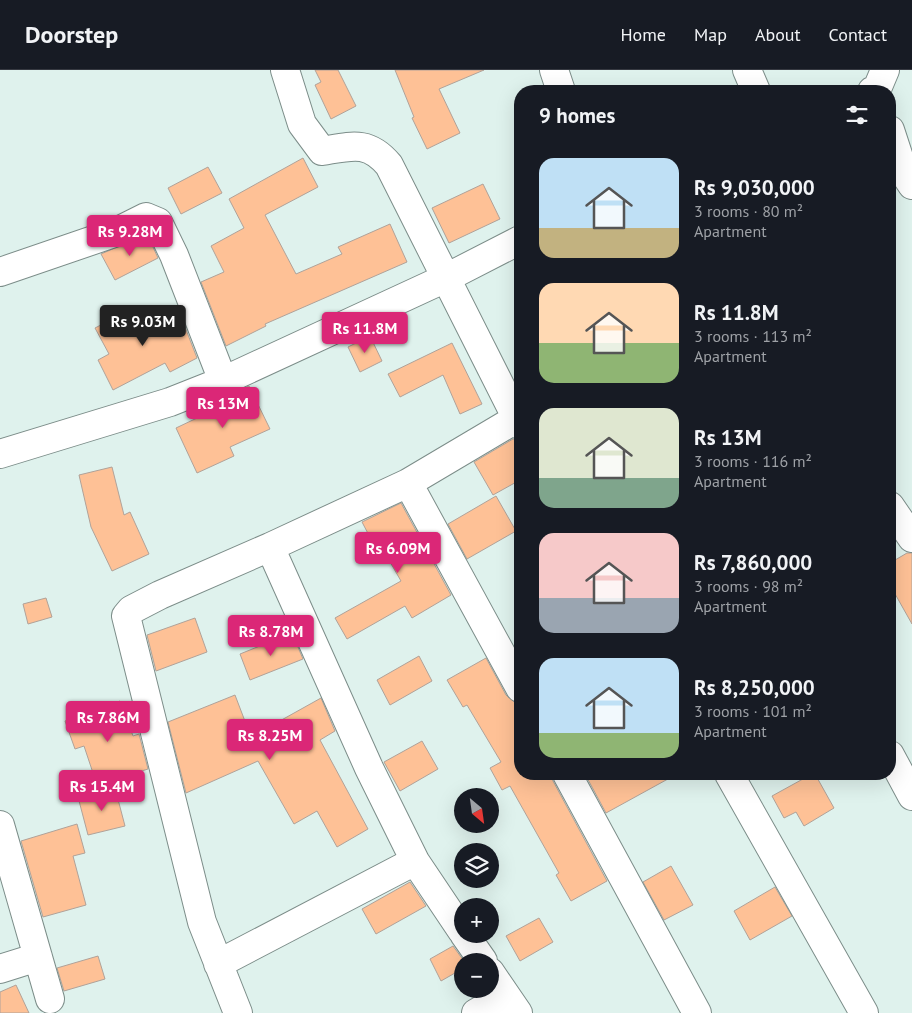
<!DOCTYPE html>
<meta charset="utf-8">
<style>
:root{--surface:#171b24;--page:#242831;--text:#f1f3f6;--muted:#9ea1a6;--line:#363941;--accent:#db2777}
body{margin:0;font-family:"PT Sans",sans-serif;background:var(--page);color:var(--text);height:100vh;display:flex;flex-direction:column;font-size:19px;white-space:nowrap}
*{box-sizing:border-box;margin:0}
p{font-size:16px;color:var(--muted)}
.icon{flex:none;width:28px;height:28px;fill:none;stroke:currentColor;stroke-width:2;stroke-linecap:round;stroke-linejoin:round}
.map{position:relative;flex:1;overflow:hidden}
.side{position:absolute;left:514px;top:15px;width:382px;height:695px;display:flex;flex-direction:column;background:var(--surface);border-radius:20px;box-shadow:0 5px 20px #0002}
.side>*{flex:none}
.needle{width:32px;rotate:151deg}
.controls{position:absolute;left:454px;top:718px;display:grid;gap:10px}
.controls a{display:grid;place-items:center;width:45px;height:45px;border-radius:50%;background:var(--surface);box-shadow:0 5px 20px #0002;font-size:25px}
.price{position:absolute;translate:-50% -42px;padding:0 11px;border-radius:5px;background:var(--accent);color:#fff;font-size:16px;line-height:32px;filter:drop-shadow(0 1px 2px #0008)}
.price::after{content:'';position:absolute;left:50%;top:30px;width:15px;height:11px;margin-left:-8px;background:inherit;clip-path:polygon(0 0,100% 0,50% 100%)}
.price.current{background:#222;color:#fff}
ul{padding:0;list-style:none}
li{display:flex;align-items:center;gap:15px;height:125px;padding:0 25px}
li span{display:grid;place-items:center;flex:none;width:140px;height:100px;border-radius:15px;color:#555}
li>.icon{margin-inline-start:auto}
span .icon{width:60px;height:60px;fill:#fffc;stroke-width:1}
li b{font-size:21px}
h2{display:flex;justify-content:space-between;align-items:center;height:60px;padding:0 25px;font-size:21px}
header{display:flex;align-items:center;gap:30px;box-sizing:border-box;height:70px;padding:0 25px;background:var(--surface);border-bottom:1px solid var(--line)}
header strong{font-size:24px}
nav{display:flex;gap:28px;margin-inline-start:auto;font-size:18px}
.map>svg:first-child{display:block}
.building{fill:#fec196;stroke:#b0a299}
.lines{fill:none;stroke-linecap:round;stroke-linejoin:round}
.street-casing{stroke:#7c8d89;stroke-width:30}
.street{stroke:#fff;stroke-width:28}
</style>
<header>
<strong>Doorstep</strong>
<nav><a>Home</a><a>Map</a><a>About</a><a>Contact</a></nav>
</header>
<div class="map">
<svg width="912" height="943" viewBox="0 0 912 943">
<rect width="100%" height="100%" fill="#dff2ed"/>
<!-- building -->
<path class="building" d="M 315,0 L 338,0 L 356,36 L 331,49 L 315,15 L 321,12 Z
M 395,0 L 484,0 L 439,19 L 460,63 L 427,79 L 412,48 L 414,47 Z
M 303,88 L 318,117 L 265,145 L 296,204 L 342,184 L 338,177 L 390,154 L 407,192 L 265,254 L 266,256 L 226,276 L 201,212 L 224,202 L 211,176 L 244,158 L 229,129 Z
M 208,97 L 222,123 L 181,144 L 168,118 Z
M 483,114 L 500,149 L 449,173 L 432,138 Z
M 147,164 L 158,188 L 115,210 L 101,184 Z
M 178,239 L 197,288 L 170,302 L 165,293 L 113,320 L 98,290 L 109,284 L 95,258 L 128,241 L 138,260 Z
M 370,266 L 382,291 L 360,302 L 348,277 Z
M 452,273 L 482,334 L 460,344 L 443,305 L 400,327 L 388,304 Z
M 249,316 L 270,359 L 230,377 L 234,386 L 197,403 L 176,358 L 214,340 L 211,333 Z
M 513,369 L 520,371 L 520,410 L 493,425 L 474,392 Z
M 112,397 L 124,445 L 130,442 L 149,484 L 112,501 L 91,457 L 79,405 Z
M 496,426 L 516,461 L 467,489 L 448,454 Z
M 401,433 L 451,525 L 412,548 L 405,536 L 347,569 L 335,548 L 401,511 L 378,471 L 373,473 L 362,452 Z
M 907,483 L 912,483 L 912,554 L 890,515 L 890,493 Z
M 46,528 L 52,547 L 28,554 L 23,534 Z
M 195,548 L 207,582 L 156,601 L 147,565 Z
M 292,563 L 303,589 L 250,610 L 240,584 Z
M 419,586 L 432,611 L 390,635 L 377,610 Z
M 486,588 L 506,625 L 520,637 L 520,704 L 551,704 L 553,711 L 607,811 L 571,831 L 556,805 L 559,803 L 510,716 L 502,720 L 490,698 L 501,692 L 467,635 L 463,637 L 447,610 Z
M 235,625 L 251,667 L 321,628 L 335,661 L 320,670 L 368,759 L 337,777 L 317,741 L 294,754 L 258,691 L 186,723 L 168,652 Z
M 120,631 L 133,666 L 139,664 L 148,699 L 97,715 L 84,676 L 75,679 L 65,651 Z
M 422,671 L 438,699 L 400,721 L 384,692 Z
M 585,704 L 677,704 L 606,743 Z
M 812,704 L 815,704 L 834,738 L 804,756 L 796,742 L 784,748 L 772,726 Z
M 115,718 L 125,756 L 88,765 L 78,727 Z
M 77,754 L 85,783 L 73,786 L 86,835 L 43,847 L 21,771 Z
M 671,796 L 693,835 L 664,850 L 643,812 Z
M 410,812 L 426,836 L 376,864 L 362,839 Z
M 775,817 L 792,846 L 750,870 L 734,841 Z
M 539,848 L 553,872 L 520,891 L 506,866 Z
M 453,876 L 464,891 L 462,899 L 441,911 L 430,889 Z
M 98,886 L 105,909 L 64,921 L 57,898 Z
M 16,915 L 29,943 L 0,943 L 0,922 Z"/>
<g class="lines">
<defs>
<path id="street" d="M 285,0 L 302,54 L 322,81 C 352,76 368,70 389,95 L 520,355
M 554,0 L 561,21
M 747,0 L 756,21
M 872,21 L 877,19 L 885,0
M 890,60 L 904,103 L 912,115
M 0,202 L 114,163 L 146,147 L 158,152 L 174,185 L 223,311
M 0,384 L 170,332 L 223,311 L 446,208 L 520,170
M 408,413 L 520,618
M 890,436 L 912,468
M 270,477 L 369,698 L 415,791 L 462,861
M 890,685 L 912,726
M 567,704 L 697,943
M 729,704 L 864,943
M 0,755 L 50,929
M 464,864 L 483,891
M 218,894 L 415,791
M 0,899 L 38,887
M 490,902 L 518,943
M 238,943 L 202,852 L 126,546 L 131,540 L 160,525 L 270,477 L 408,413 L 516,349
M 476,943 L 506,926"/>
</defs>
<!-- street casing -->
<use href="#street" class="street-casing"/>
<!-- street -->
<use href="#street" class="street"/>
</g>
</svg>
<div class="controls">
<a><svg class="needle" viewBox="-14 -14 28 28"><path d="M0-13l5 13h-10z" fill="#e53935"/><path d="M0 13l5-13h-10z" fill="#9ea1a6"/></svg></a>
<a><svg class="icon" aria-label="layers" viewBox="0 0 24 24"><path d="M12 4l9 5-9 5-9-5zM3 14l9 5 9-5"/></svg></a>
<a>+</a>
<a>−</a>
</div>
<b class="price" style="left:130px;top:187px">Rs 9.28M</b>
<b class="price current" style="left:143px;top:277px">Rs 9.03M</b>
<b class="price" style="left:365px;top:284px">Rs 11.8M</b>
<b class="price" style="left:223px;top:359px">Rs 13M</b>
<b class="price" style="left:398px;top:504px">Rs 6.09M</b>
<b class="price" style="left:271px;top:587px">Rs 8.78M</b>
<b class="price" style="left:108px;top:673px">Rs 7.86M</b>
<b class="price" style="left:270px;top:691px">Rs 8.25M</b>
<b class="price" style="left:102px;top:742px">Rs 15.4M</b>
<section class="side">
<h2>9 homes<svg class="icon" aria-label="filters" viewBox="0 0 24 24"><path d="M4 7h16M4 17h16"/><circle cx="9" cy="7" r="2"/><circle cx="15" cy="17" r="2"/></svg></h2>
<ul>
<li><span style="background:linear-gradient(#bfe0f5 70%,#c2b280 0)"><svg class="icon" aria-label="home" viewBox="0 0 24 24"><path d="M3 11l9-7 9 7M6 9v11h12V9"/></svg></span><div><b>Rs 9,030,000</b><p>3 rooms · 80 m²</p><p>Apartment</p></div></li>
<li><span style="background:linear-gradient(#ffd9b3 60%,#8fb573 0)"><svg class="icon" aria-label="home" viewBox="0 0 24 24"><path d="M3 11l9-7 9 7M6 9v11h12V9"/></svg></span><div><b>Rs 11.8M</b><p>3 rooms · 113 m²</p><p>Apartment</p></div></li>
<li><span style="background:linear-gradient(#dfe7d0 70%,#7fa58c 0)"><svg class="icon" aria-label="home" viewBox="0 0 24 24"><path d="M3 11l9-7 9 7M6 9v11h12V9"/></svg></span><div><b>Rs 13M</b><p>3 rooms · 116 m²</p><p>Apartment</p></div></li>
<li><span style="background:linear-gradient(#f6c9c9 65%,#9aa5b1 0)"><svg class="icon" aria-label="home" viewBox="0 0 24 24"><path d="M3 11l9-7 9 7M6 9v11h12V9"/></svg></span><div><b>Rs 7,860,000</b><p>3 rooms · 98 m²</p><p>Apartment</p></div></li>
<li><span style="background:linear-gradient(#bfe0f5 75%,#8fb573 0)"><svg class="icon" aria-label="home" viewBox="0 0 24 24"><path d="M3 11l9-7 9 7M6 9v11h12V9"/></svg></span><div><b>Rs 8,250,000</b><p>3 rooms · 101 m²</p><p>Apartment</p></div></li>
</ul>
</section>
</div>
